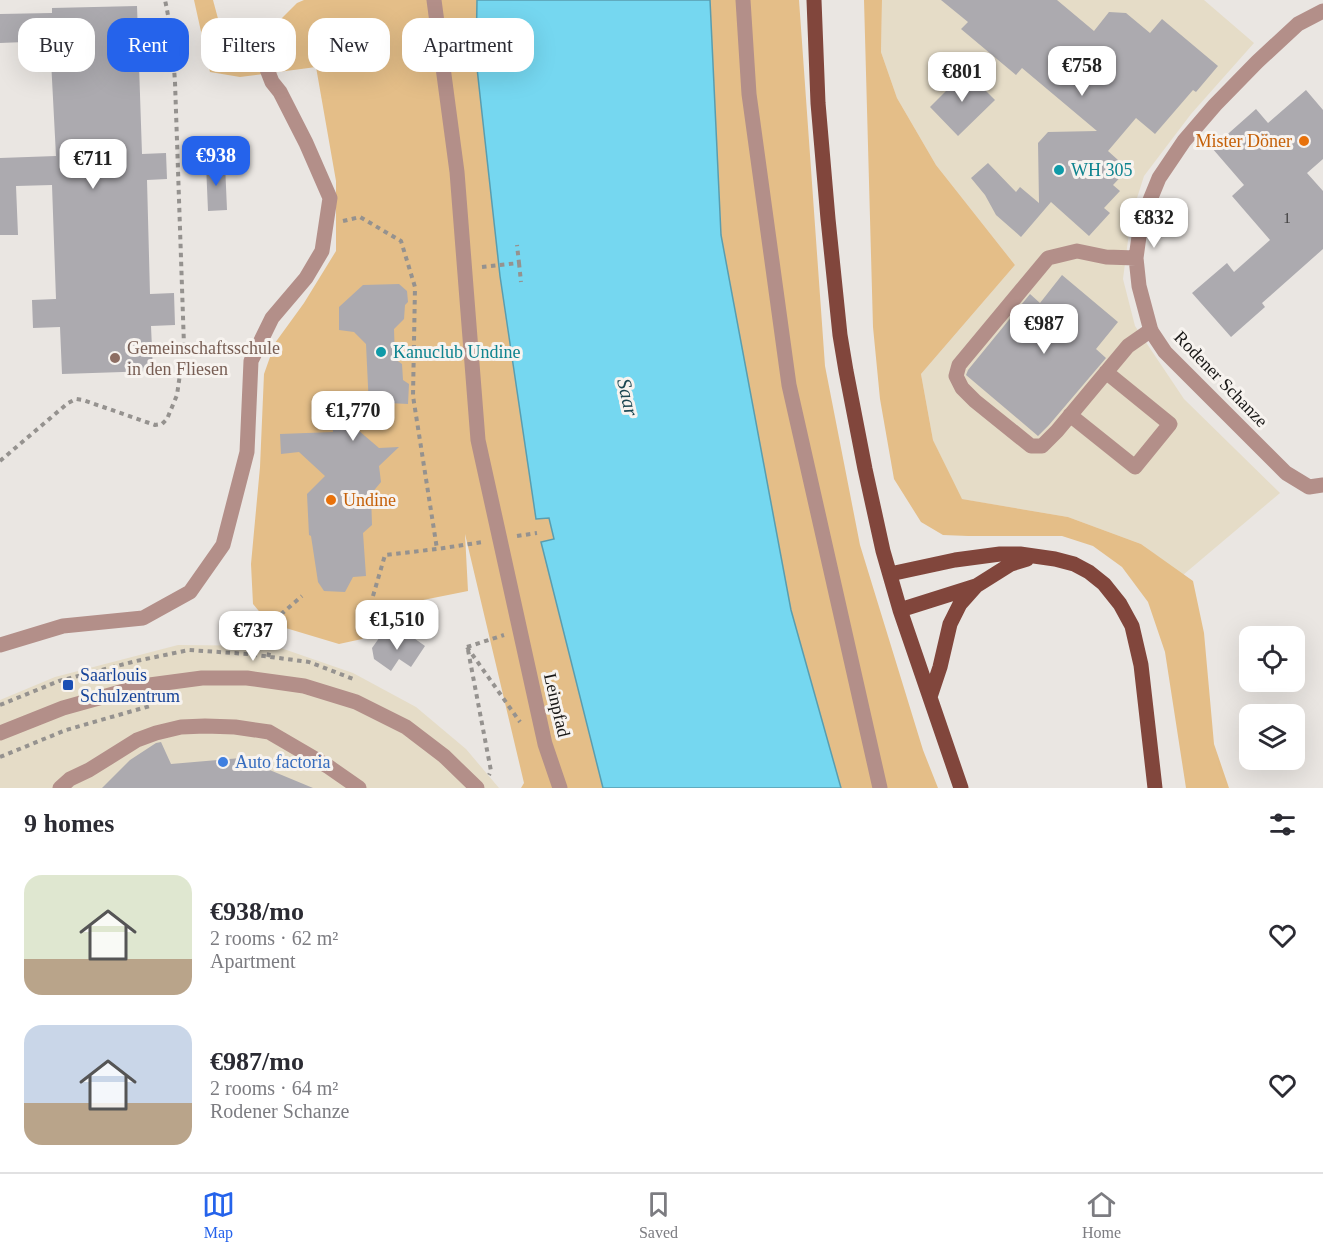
<!DOCTYPE html>
<meta charset="utf-8">
<style>
:root{--surface:#fff;--page:#f2f2f3;--text:#2b2b33;--muted:#7c7c81;--line:#e1e1e2;--accent:#2563eb}
body{margin:0;font-family:Georgia,serif;background:var(--page);color:var(--text);height:100vh;display:flex;flex-direction:column;font-size:22px;white-space:nowrap}
*{box-sizing:border-box;margin:0}
p{font-size:20px;color:var(--muted)}
.icon{flex:none;width:33px;height:33px;fill:none;stroke:currentColor;stroke-width:2;stroke-linecap:round;stroke-linejoin:round}
.map{position:relative;height:788px;overflow:hidden}
.details{display:flex;flex-direction:column;background:var(--surface);flex:1}
.details>*{flex:none}
.banner{position:absolute;left:18px;top:18px;width:600px;height:54px;display:flex;gap:12px}
.controls{position:absolute;left:1239px;top:626px;display:grid;gap:12px}
.controls a{display:grid;place-items:center;width:66px;height:66px;border-radius:12px;background:var(--surface);box-shadow:0 6px 24px #0002;font-size:30px}
.price{position:absolute;translate:-50% -51px;padding:0 14px;border-radius:12px;background:#fff;color:#222;font-size:20px;line-height:39px;filter:drop-shadow(0 2px 3px #0008)}
.price::after{content:'';position:absolute;left:50%;top:36px;width:18px;height:14px;margin-left:-9px;background:inherit;clip-path:polygon(0 0,100% 0,50% 100%)}
.price.current{background:var(--accent);color:#fff}
ul{padding:0;list-style:none}
li{display:flex;align-items:center;gap:18px;height:150px;padding:0 24px}
li span{display:grid;place-items:center;flex:none;width:168px;height:120px;border-radius:18px;color:#555}
li>.icon{margin-inline-start:auto}
span .icon{width:72px;height:72px;fill:#fffc;stroke-width:1}
li b{font-size:26px}
h2{display:flex;justify-content:space-between;align-items:center;height:72px;padding:0 24px;font-size:26px}
.pill{padding:0 21px;border-radius:18px;background:var(--surface);box-shadow:0 6px 24px #0002;font-size:21px;line-height:54px}
.pill.current{background:var(--accent);color:#fff}
.dock{display:flex;justify-content:space-around;align-items:center;height:84px;border-top:2px solid var(--line);background:var(--surface);font-size:16px;color:var(--muted)}
.dock a{display:grid;justify-items:center;gap:3px}
.dock .current{color:var(--accent)}
.map>svg:first-child{display:block}
.commercial{fill:#e5dcc7}
.green{fill:#e4be88}
.water{fill:#75d7f0;stroke:#599daf;stroke-width:1.5}
.building{fill:#acaaaf}
.lines{fill:none;stroke-linecap:round;stroke-linejoin:round}
.path{stroke:#95928f;stroke-width:4;stroke-dasharray:4.5 4.5;stroke-linecap:butt}
.minor{stroke:#b38f89;stroke-width:15}
.major{stroke:#81463c;stroke-width:15}
.food-dot{fill:#e8710a;stroke:#f7f3ef;stroke-width:2}
.culture-dot{fill:#0f9aa8;stroke:#f7f3ef;stroke-width:2}
.education-dot{fill:#8d6e63;stroke:#f7f3ef;stroke-width:2}
.transit-dot{fill:#1a4fb4;stroke:#f7f3ef;stroke-width:2}
.shop-dot{fill:#3f7fe0;stroke:#f7f3ef;stroke-width:2}
.labels{text-anchor:middle;stroke-width:6;stroke-linejoin:round;paint-order:stroke}
.number-label{font-size:15px;fill:#3d3c3c}
.food-label{font-size:18px;fill:#c56008;stroke:#f7f3ef;text-anchor:end}
.culture-label{font-size:18px;fill:#0d838f;stroke:#f7f3ef;text-anchor:start}
.education-label{font-size:18px;fill:#785e54;stroke:#f7f3ef;text-anchor:start}
.street-label{font-size:18px;fill:#181716;stroke:#f7f3ef}
.transit-label{font-size:18px;fill:#164399;stroke:#f7f3ef;text-anchor:start}
.shop-label{font-size:18px;fill:#366cbe;stroke:#f7f3ef;text-anchor:start}
.water-label{font-size:20px;font-style:italic;fill:#1b4752;stroke:#f7f3ef}
</style>
<div class="map">
<svg width="1323" height="788" viewBox="0 0 1323 788">
<rect width="100%" height="100%" fill="#eae6e2"/>
<!-- commercial -->
<path class="commercial" d="M 882,0 L 1204,0 L 1254,43 L 1191,114 L 1144,176 L 1131,217 L 1123,279 L 1135,326 L 1184,399 L 1280,493 L 1183,575 L 1141,544 L 1068,517 L 961,499 L 933,440 L 921,374 L 1015,265 L 936,165 L 897,98 L 881,52 Z
M 178,645 L 275,646 L 353,673 L 416,707 L 466,749 L 499,788 L 0,788 L 0,700 L 55,677 Z"/>
<!-- green -->
<path class="green" d="M 194,0 L 213,0 L 224,41 L 240,54 L 263,45 L 277,23 L 297,3 L 304,0 L 477,0 L 476,59 L 500,276 L 536,519 L 549,517 L 554,539 L 541,542 L 603,788 L 521,788 L 524,783 L 465,534 L 468,591 L 393,606 L 373,631 L 362,639 L 339,644 L 269,623 L 253,604 L 251,564 L 260,467 L 264,374 L 275,343 L 304,303 L 336,251 L 336,181 L 316,67 L 240,77 L 210,72 Z
M 710,0 L 799,0 L 825,366 L 860,545 L 923,750 L 938,788 L 841,788 L 791,610 L 721,235 Z
M 864,0 L 882,0 L 881,52 L 897,98 L 936,165 L 1015,265 L 921,374 L 933,440 L 962,499 L 1068,517 L 1141,544 L 1193,581 L 1204,633 L 1214,744 L 1229,788 L 1186,788 L 1165,652 L 1148,602 L 1122,567 L 1093,546 L 1062,536 L 968,536 L 943,535 L 921,522 L 894,479 L 880,399 L 873,327 Z"/>
<!-- water -->
<path class="water" d="M 477,0 L 710,0 L 721,235 L 791,610 L 841,788 L 603,788 L 541,542 L 554,539 L 549,518 L 536,519 L 500,276 L 476,59 Z"/>
<!-- building -->
<path class="building" d="M 941,0 L 1057,0 L 1094,31 L 1109,12 L 1126,13 L 1150,33 L 1162,19 L 1218,66 L 1196,92 L 1193,90 L 1155,134 L 1136,118 L 1108,151 L 1128,169 L 1113,185 L 1120,191 L 1104,208 L 1110,213 L 1089,236 L 1051,202 L 1021,237 L 996,215 L 985,195 L 971,178 L 988,163 L 1016,192 L 1020,187 L 1039,203 L 1038,143 L 1048,132 L 1097,131 L 1022,68 L 1016,75 L 961,29 L 968,22 Z
M 137,6 L 142,154 L 166,153 L 167,179 L 147,180 L 150,294 L 174,293 L 175,325 L 151,326 L 153,371 L 62,374 L 60,327 L 33,328 L 32,300 L 56,299 L 52,185 L 16,186 L 18,235 L 0,235 L 0,158 L 56,156 L 50,41 L 0,43 L 0,14 L 52,13 L 52,8 Z
M 966,71 L 995,100 L 958,136 L 930,107 Z
M 1306,90 L 1323,110 L 1323,159 L 1307,173 L 1323,191 L 1323,249 L 1262,303 L 1265,307 L 1231,337 L 1192,293 L 1227,263 L 1234,272 L 1270,240 L 1232,196 L 1244,185 L 1212,148 L 1256,109 L 1268,123 Z
M 225,163 L 227,210 L 208,211 L 206,164 Z
M 1062,275 L 1118,322 L 1096,349 L 1106,358 L 1049,425 L 1038,436 L 966,375 L 968,370 L 1030,294 L 1040,303 Z
M 399,284 L 407,291 L 408,302 L 405,305 L 404,319 L 394,329 L 395,359 L 402,364 L 403,380 L 409,384 L 408,404 L 388,403 L 369,407 L 377,407 L 358,430 L 379,448 L 399,447 L 379,466 L 381,482 L 371,494 L 372,525 L 363,533 L 366,576 L 353,577 L 345,592 L 324,591 L 318,582 L 311,536 L 309,535 L 307,494 L 325,476 L 299,452 L 281,454 L 280,434 L 333,432 L 331,407 L 369,407 L 366,344 L 354,332 L 339,330 L 339,307 L 363,285 Z
M 404,631 L 425,646 L 411,667 L 399,659 L 391,671 L 374,659 L 372,648 L 382,634 L 395,643 Z
M 161,742 L 171,764 L 241,758 L 313,788 L 102,788 L 130,760 L 156,743 Z"/>
<g class="lines">
<!-- path -->
<path class="path" d="M 343,221 L 360,217 L 401,241 L 415,287 L 413,396 L 437,549
M 519,263 L 521,282
M 482,267 L 519,263 L 517,245
M 0,461 L 68,403 L 76,399 L 83,400 L 155,425 L 162,424 L 167,419 L 177,395 L 184,346 L 175,82 C 173,54 171,27 165,0
M 517,536 L 537,533
M 373,596 L 385,555 L 437,549 L 483,542
M 467,647 L 520,722
M 467,647 L 504,635
M 468,650 L 491,771 L 489,775
M 268,657 L 279,616 L 302,596
M 0,705 L 59,681 L 136,661 L 189,650 L 248,654 L 309,662 L 356,680
M 0,757 L 66,730 L 150,706"/>
<!-- minor -->
<path class="minor" d="M 434,0 L 457,172 L 478,440 L 545,744 L 560,788
M 743,0 L 749,94 L 789,385 L 880,788
M 1323,11 L 1298,24 L 1257,62 L 1215,105 L 1184,141 L 1159,178 L 1141,222 L 1136,258 L 1139,286 L 1151,331 L 1165,352 L 1286,473 L 1309,487 L 1323,485
M 1136,258 L 1106,257 L 1077,251 L 1048,258 L 959,365 L 956,376 L 962,388 L 975,401 L 1031,446 L 1042,446 L 1057,431 L 1128,346 L 1151,330
M 1070,415 L 1135,467 L 1170,424 L 1106,372
M 0,645 L 63,626 L 143,618 L 190,592 L 223,545 L 247,452 L 251,361 L 272,318 L 306,278 L 322,251 L 330,198 L 306,143 L 280,92 L 272,82 L 251,28
M 0,733 L 63,708 L 142,686 L 202,678 L 247,678 L 304,686 L 356,702 L 406,727 L 444,756 L 477,788
M 60,788 L 70,779 L 89,770 L 137,740 L 156,733 L 181,727 L 205,726 L 235,727 L 269,732 L 329,767 L 359,788"/>
<!-- major -->
<path class="major" d="M 814,0 L 818,103 L 828,219 L 840,335 L 846,371 L 865,469 L 883,551 L 900,610 L 961,788
M 890,574 L 955,560 L 1000,554 L 1020,554 L 1055,559 L 1074,564 L 1089,572 L 1104,584 L 1120,604 L 1132,626 L 1141,665 L 1155,788
M 900,610 L 976,586 L 1011,564 L 1027,559
M 930,697 L 940,667 L 950,624 L 960,604 L 976,586"/>
</g>
<!-- markers -->
<g class="food-dot">
<circle cx="1304" cy="141" r="6"/>
<circle cx="331" cy="500" r="6"/>
</g>
<g class="culture-dot">
<circle cx="1059" cy="170" r="6"/>
<circle cx="381" cy="352" r="6"/>
</g>
<circle class="education-dot" cx="115" cy="358" r="6"/>
<rect class="transit-dot" x="62" y="679" width="12" height="12" rx="3"/>
<circle class="shop-dot" cx="223" cy="762" r="6"/>
<g class="labels">
<!-- number labels -->
<g class="number-label">
<text x="1287" y="223">1</text>
</g>
<!-- food labels -->
<g class="food-label">
<text x="1292" y="147">Mister Döner</text>
<text x="343" y="506" text-anchor="start">Undine</text>
</g>
<!-- culture labels -->
<g class="culture-label">
<text x="1071" y="176">WH 305</text>
<text x="393" y="358">Kanuclub Undine</text>
</g>
<!-- education labels -->
<g class="education-label">
<text x="127" y="354">Gemeinschaftsschule<tspan x="127" dy="21">in den Fliesen</tspan></text>
</g>
<!-- street labels -->
<g class="street-label">
<text transform="translate(1221 379) rotate(46)" y="6">Rodener Schanze</text>
<text transform="translate(557 705) rotate(77)" y="6">Leinpfad</text>
</g>
<!-- transit labels -->
<g class="transit-label">
<text x="80" y="681">Saarlouis<tspan x="80" dy="21">Schulzentrum</tspan></text>
</g>
<!-- shop labels -->
<g class="shop-label">
<text x="235" y="768">Auto factoria</text>
</g>
<!-- water labels -->
<g class="water-label">
<text transform="translate(628 397) rotate(77)" y="7">Saar</text>
</g>
</g>
</svg>
<div class="controls">
<a><svg class="icon" aria-label="locate" viewBox="0 0 24 24"><circle cx="12" cy="12" r="6"/><path d="M12 2v4M12 18v4M2 12h4M18 12h4"/></svg></a>
<a><svg class="icon" aria-label="layers" viewBox="0 0 24 24"><path d="M12 4l9 5-9 5-9-5zM3 14l9 5 9-5"/></svg></a>
</div>
<b class="price" style="left:1082px;top:97px">€758</b>
<b class="price" style="left:962px;top:103px">€801</b>
<b class="price current" style="left:216px;top:187px">€938</b>
<b class="price" style="left:93px;top:190px">€711</b>
<b class="price" style="left:1154px;top:249px">€832</b>
<b class="price" style="left:1044px;top:355px">€987</b>
<b class="price" style="left:353px;top:442px">€1,770</b>
<b class="price" style="left:397px;top:651px">€1,510</b>
<b class="price" style="left:253px;top:662px">€737</b>
<div class="banner">
<a class="pill">Buy</a>
<a class="pill current">Rent</a>
<a class="pill">Filters</a>
<a class="pill">New</a>
<a class="pill">Apartment</a>
</div>
</div>
<section class="details">
<h2>9 homes<svg class="icon" aria-label="filters" viewBox="0 0 24 24"><path d="M4 7h16M4 17h16"/><circle cx="9" cy="7" r="2"/><circle cx="15" cy="17" r="2"/></svg></h2>
<ul>
<li><span style="background:linear-gradient(#dfe7d0 70%,#b9a48a 0)"><svg class="icon" aria-label="home" viewBox="0 0 24 24"><path d="M3 11l9-7 9 7M6 9v11h12V9"/></svg></span><div><b>€938/mo</b><p>2 rooms · 62 m²</p><p>Apartment</p></div><svg class="icon" aria-label="heart" viewBox="0 0 24 24"><path d="M12 20l-8-8c-3-5 5-10 8-4 3-6 11-1 8 4z"/></svg></li>
<li><span style="background:linear-gradient(#c9d6e8 65%,#b9a48a 0)"><svg class="icon" aria-label="home" viewBox="0 0 24 24"><path d="M3 11l9-7 9 7M6 9v11h12V9"/></svg></span><div><b>€987/mo</b><p>2 rooms · 64 m²</p><p>Rodener Schanze</p></div><svg class="icon" aria-label="heart" viewBox="0 0 24 24"><path d="M12 20l-8-8c-3-5 5-10 8-4 3-6 11-1 8 4z"/></svg></li>
</ul>
</section>
<nav class="dock">
<a class="current"><svg class="icon" aria-label="map" viewBox="0 0 24 24"><path d="M3 6l6-2 6 2 6-2v14l-6 2-6-2-6 2zM9 4v14M15 6v14"/></svg>Map</a>
<a><svg class="icon" aria-label="saved" viewBox="0 0 24 24"><path d="M7 4h10v16l-5-4-5 4z"/></svg>Saved</a>
<a><svg class="icon" aria-label="home" viewBox="0 0 24 24"><path d="M3 11l9-7 9 7M6 9v11h12V9"/></svg>Home</a>
</nav>
